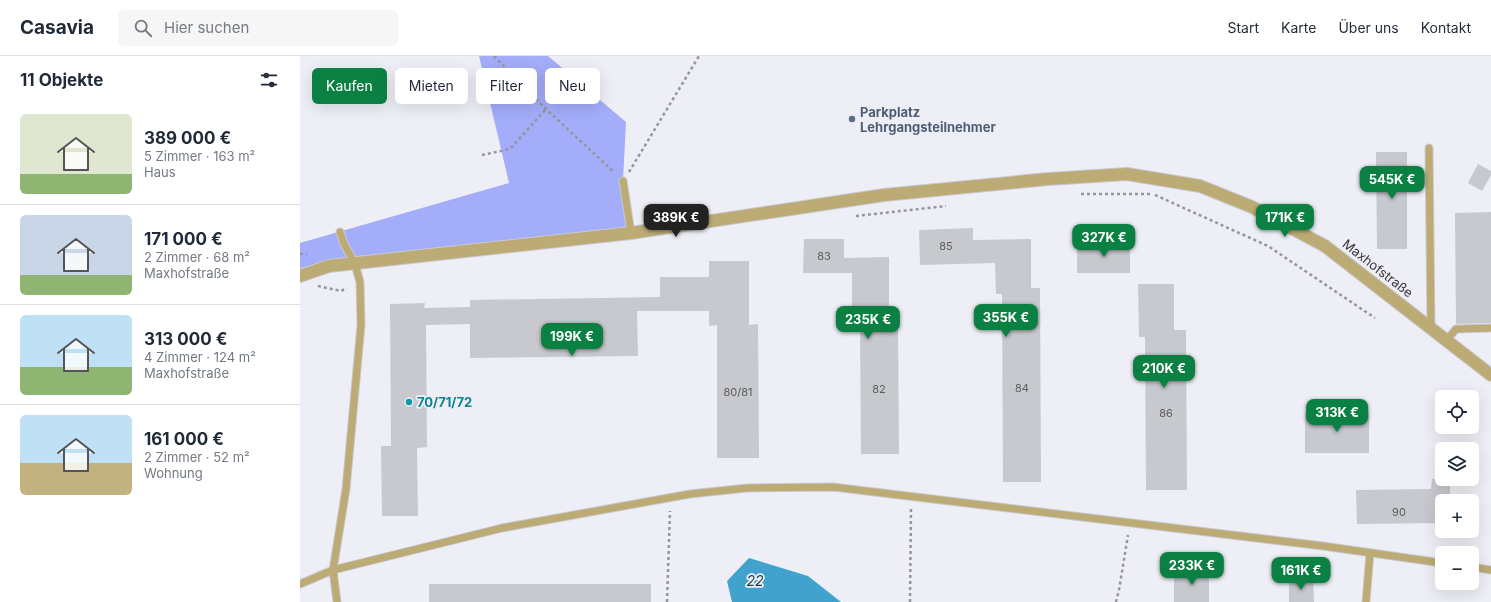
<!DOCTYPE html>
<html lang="de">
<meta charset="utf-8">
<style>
:root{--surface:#fff;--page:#f6f6f7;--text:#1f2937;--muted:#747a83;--line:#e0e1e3;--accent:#0b8043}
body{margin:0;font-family:Inter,sans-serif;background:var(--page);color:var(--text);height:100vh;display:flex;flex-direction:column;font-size:15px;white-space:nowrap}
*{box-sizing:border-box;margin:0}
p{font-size:13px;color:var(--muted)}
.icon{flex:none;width:22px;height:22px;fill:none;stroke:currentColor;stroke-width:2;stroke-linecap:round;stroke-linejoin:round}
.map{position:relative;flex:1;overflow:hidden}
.panel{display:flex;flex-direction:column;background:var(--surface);width:300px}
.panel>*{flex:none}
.guide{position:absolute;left:12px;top:12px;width:380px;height:36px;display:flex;gap:8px}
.buttons{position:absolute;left:1135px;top:334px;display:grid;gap:8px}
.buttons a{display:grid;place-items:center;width:44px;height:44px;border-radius:6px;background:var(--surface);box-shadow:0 4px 16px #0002;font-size:20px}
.price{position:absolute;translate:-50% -34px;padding:0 9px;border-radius:8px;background:var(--accent);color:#fff;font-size:13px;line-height:26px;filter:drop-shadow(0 1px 2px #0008)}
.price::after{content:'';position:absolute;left:50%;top:24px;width:12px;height:9px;margin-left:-6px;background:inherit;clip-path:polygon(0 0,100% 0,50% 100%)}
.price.current{background:#222;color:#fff}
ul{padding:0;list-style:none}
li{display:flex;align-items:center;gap:12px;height:100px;padding:0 20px}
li+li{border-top:1px solid var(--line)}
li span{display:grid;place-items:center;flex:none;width:112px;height:80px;border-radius:6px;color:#555}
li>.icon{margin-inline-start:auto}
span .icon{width:48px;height:48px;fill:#fffc;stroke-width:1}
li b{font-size:17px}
h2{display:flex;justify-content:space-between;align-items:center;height:48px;padding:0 20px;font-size:17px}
.tag{padding:0 14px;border-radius:6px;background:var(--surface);box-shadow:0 4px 16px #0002;font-size:14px;line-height:36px}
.tag.current{background:var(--accent);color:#fff}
header{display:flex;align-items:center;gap:24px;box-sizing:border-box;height:56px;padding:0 20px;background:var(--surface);border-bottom:1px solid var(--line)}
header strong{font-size:19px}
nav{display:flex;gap:22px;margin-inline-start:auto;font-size:14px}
.search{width:280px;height:36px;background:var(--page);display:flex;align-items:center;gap:10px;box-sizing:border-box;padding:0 14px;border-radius:6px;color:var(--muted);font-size:15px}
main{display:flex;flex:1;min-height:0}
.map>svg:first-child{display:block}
.forest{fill:#a3adf9}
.water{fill:#40a2cd}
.building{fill:#c7c9cf}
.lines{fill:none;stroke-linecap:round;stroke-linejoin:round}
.lane-casing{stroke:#c9cad0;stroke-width:9}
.street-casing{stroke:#c9cad0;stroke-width:14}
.path{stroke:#95969b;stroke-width:2.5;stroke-dasharray:3 3;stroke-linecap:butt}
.lane{stroke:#bcab74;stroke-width:7}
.street{stroke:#bcab74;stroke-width:12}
.service-dot{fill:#5c6f8a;stroke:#eeeff6;stroke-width:1.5}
.culture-dot{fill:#0f9aa8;stroke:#eeeff6;stroke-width:1.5}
.labels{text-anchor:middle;stroke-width:3.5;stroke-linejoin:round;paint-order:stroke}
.number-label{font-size:11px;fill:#5b5c5f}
.service-label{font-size:13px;font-weight:bold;fill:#4e5e75;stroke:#eeeff6;text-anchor:start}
.street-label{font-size:13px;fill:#37373a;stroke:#eeeff6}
.culture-label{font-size:13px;font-weight:bold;fill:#0d838f;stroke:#eeeff6;text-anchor:start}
.water-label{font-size:14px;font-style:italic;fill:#174053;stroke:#eeeff6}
</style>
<header>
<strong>Casavia</strong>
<div class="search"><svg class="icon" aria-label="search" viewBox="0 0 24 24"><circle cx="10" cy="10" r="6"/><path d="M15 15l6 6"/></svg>Hier suchen</div>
<nav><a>Start</a><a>Karte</a><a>Über uns</a><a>Kontakt</a></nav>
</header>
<main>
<section class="panel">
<h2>11 Objekte<svg class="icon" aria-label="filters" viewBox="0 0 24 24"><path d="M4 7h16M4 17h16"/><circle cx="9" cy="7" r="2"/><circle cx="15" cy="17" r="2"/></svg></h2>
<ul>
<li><span style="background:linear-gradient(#dfe7d0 75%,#8fb573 0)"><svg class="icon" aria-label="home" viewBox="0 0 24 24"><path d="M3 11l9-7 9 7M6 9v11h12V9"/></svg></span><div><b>389 000 €</b><p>5 Zimmer · 163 m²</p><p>Haus</p></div></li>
<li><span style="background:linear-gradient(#c9d6e8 75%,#8fb573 0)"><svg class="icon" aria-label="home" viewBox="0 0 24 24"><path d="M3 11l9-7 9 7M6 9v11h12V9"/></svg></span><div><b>171 000 €</b><p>2 Zimmer · 68 m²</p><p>Maxhofstraße</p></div></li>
<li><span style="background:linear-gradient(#bfe0f5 65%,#8fb573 0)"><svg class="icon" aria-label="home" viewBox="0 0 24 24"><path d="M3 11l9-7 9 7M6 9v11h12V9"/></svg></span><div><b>313 000 €</b><p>4 Zimmer · 124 m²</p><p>Maxhofstraße</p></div></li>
<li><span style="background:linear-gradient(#bfe0f5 60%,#c2b280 0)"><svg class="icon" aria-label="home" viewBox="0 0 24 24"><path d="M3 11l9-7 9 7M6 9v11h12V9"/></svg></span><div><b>161 000 €</b><p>2 Zimmer · 52 m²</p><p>Wohnung</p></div></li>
</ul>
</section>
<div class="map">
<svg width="1191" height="546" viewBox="0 0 1191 546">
<rect width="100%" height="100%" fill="#eeeff6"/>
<!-- forest -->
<path class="forest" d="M 179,0 L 248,0 L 326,66 L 323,125 L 331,177 L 55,208 L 0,220 L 0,187 L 209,127 Z"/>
<!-- water -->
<path class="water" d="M 449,502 L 508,520 L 541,546 L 432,546 L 427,525 Z"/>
<!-- building -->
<path class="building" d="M 1076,96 L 1107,96 L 1107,193 L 1077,193 Z
M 1178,108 L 1191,115 L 1191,119 L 1182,135 L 1168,127 Z
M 1191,156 L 1191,267 L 1156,268 L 1155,157 Z
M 673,172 L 673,184 L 731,183 L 731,232 L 740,232 L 741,426 L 703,426 L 702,238 L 696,238 L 695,207 L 620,209 L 619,174 Z
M 504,183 L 544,183 L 544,202 L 589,201 L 589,268 L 598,269 L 599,398 L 561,398 L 560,269 L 552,269 L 552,217 L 503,217 Z
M 777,187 L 830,187 L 830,217 L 777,217 Z
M 409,205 L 449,205 L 449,269 L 458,268 L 459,402 L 417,402 L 417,269 L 409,270 L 409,255 L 337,255 L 338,300 L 170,302 L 170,268 L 126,269 L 127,391 L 117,392 L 118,460 L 82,460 L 81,390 L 91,390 L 90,248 L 125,247 L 124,252 L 170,251 L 170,244 L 360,241 L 360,221 L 409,221 Z
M 838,228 L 874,228 L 874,274 L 886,274 L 887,434 L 846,434 L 845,281 L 839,281 Z
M 1005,357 L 1069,357 L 1069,397 L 1005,397 Z
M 1132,423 L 1150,423 L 1150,445 L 1142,445 L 1142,467 L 1057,468 L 1056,434 L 1131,433 Z
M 874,514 L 909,514 L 909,546 L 874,546 Z
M 989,523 L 1013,523 L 1014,546 L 989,546 Z
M 129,528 L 351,528 L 351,546 L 129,546 Z"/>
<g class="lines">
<defs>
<path id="lane" d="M 1129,92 L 1131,271
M 323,125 L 331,177
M 1147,284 L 1156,273 L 1191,272
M 1172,511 L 1191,514
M 0,528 L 33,514 L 202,472 L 390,438 L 447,432 L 533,431 L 1023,490 L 1142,507
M 37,546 L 33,514 L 46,433 L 61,269 L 60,226 L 55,208 L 44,188 L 40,176
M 1066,546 L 1070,497"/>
<path id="street" d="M 0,220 L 29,210 L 331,177 L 584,139 L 748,123 L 827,118 L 900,130 L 952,151 L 1025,190 L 1191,319"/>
</defs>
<!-- lane casing -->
<use href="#lane" class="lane-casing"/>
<!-- street casing -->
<use href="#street" class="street-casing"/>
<!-- path -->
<path class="path" d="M 194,0 L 246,53 L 314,116
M 182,99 L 210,93 L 246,53
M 329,116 L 399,0
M 781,138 L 850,138
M 855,139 L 968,190 L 1075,262
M 556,160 L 646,150
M 0,198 L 7,198
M 18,230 L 41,235 L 47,232
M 367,546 L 370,455
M 610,546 L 611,453
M 816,546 L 819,534 L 828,479"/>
<!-- lane -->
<use href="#lane" class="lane"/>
<!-- street -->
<use href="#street" class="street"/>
</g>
<!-- markers -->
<circle class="service-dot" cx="552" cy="63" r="4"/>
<circle class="culture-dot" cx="109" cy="346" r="4"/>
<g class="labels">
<!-- number labels -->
<g class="number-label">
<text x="646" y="194">85</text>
<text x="524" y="204">83</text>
<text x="722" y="336">84</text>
<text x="579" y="337">82</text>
<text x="438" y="340">80/81</text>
<text x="866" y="361">86</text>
<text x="1099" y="460">90</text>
</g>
<!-- service labels -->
<g class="service-label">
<text x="560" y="61">Parkplatz<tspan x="560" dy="15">Lehrgangsteilnehmer</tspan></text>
</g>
<!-- street labels -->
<g class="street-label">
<text transform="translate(1078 212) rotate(38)" y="5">Maxhofstraße</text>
</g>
<!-- culture labels -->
<g class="culture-label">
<text x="117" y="351">70/71/72</text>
</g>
<!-- water labels -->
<g class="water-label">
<text x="455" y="530">22</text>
</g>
</g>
</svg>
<div class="buttons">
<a><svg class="icon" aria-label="locate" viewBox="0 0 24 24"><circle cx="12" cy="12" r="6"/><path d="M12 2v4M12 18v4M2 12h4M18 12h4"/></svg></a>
<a><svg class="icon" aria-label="layers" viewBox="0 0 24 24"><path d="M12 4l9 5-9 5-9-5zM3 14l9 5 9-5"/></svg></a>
<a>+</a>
<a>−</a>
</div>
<b class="price" style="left:1092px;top:144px">545K €</b>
<b class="price current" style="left:376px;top:182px">389K €</b>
<b class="price" style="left:985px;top:182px">171K €</b>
<b class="price" style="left:804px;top:202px">327K €</b>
<b class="price" style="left:706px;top:282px">355K €</b>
<b class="price" style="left:568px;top:284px">235K €</b>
<b class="price" style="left:272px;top:301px">199K €</b>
<b class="price" style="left:864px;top:333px">210K €</b>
<b class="price" style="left:1037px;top:377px">313K €</b>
<b class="price" style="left:892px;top:530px">233K €</b>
<b class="price" style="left:1001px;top:535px">161K €</b>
<div class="guide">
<a class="tag current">Kaufen</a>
<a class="tag">Mieten</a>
<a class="tag">Filter</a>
<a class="tag">Neu</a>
</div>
</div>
</main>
